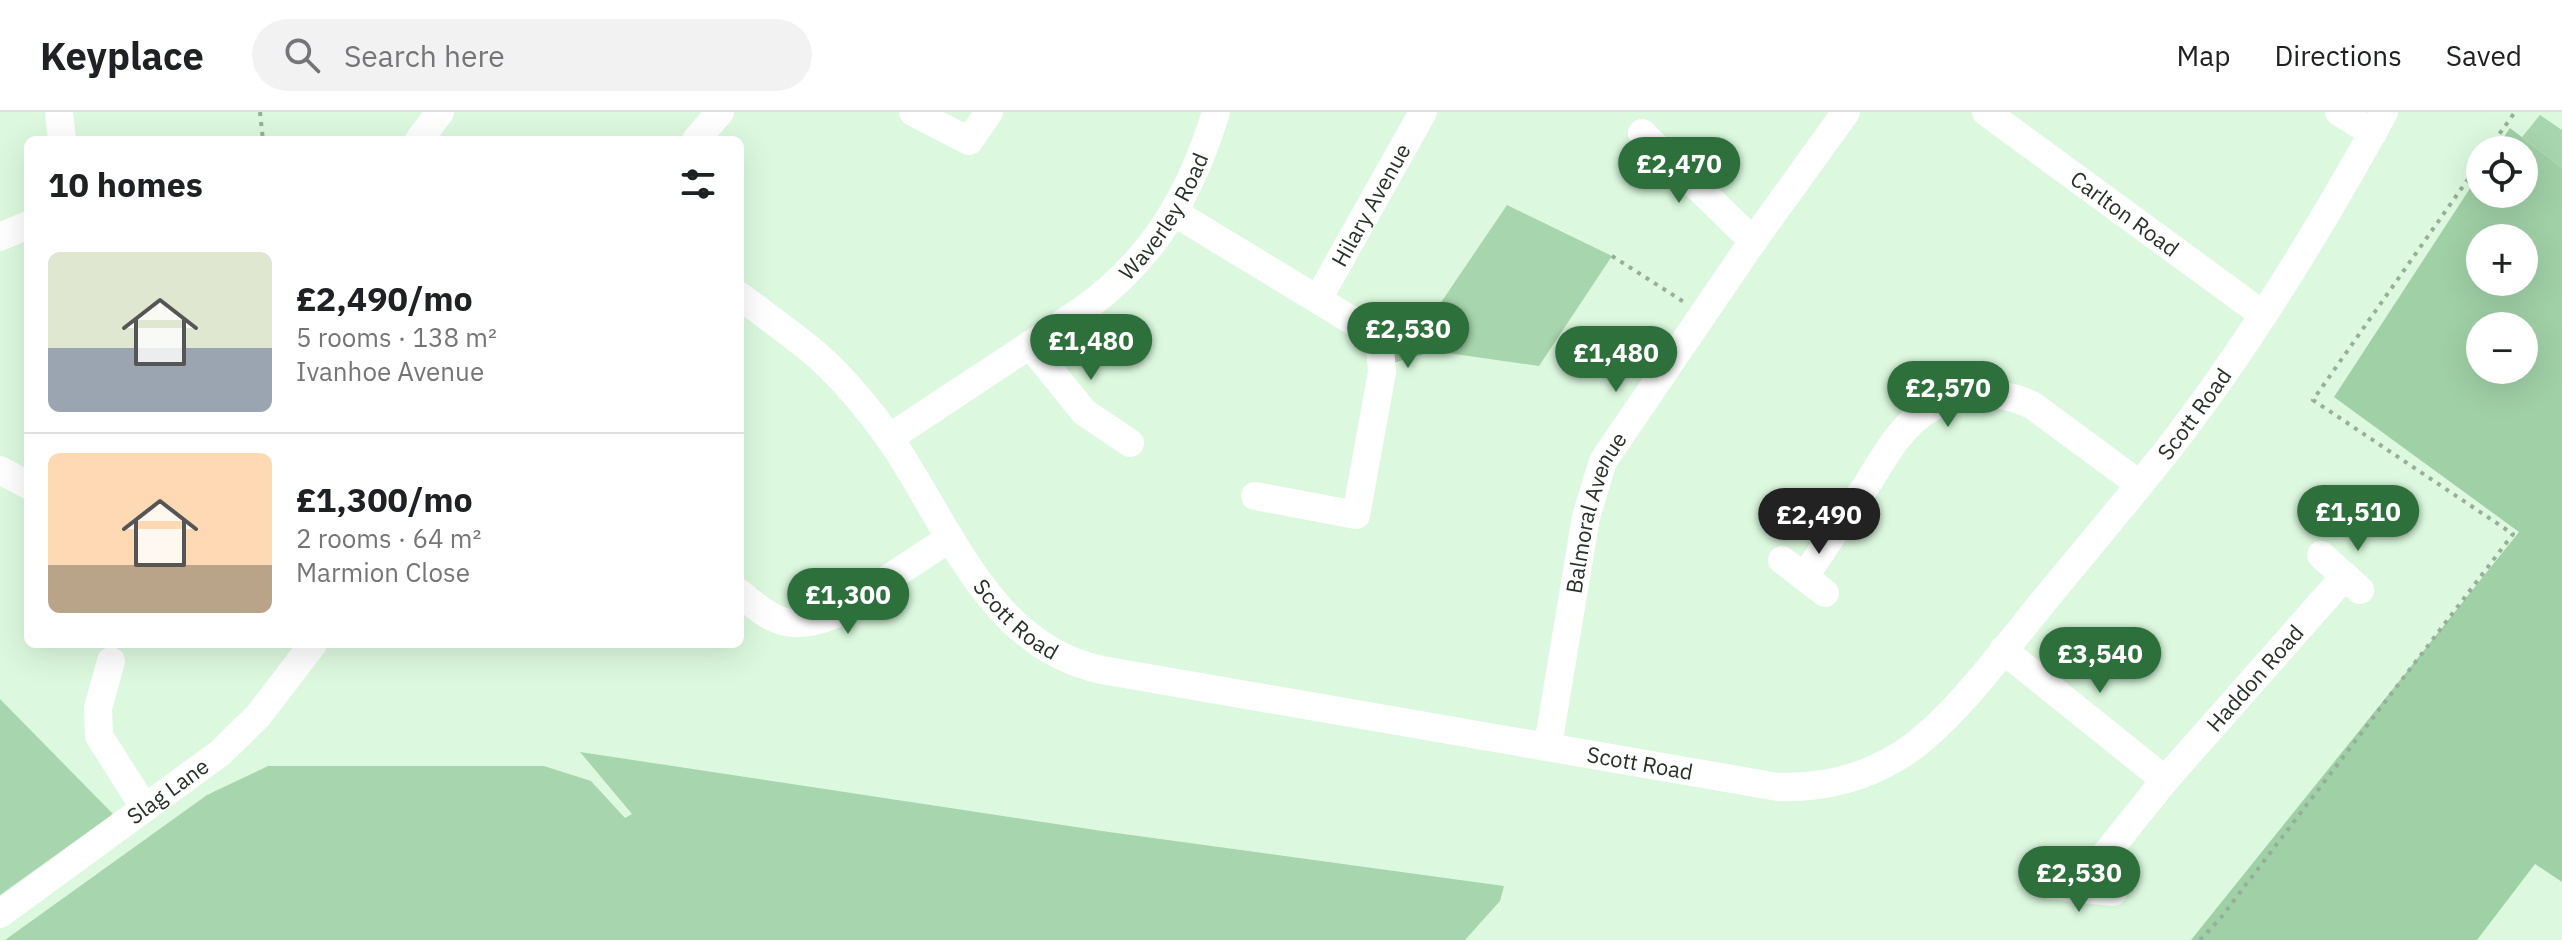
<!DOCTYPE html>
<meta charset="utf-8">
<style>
:root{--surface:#fff;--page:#f2f2f2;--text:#202124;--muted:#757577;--line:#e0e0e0;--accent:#2d703b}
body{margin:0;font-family:"IBM Plex Sans",sans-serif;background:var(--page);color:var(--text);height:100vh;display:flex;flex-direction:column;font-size:30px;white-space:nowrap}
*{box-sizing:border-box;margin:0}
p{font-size:26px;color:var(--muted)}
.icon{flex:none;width:44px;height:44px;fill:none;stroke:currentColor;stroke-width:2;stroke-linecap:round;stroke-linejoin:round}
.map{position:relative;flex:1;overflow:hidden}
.sheet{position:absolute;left:24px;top:24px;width:720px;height:512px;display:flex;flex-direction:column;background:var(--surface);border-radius:12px;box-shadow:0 8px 32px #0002}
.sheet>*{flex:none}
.fabs{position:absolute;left:2466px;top:24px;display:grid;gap:16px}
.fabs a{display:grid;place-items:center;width:72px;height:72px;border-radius:50%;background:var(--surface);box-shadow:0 8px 32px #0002;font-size:40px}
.price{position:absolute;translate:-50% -68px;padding:0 18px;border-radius:28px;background:var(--accent);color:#fff;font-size:26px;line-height:52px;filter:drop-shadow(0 2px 4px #0008)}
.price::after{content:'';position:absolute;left:50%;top:48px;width:24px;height:18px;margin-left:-12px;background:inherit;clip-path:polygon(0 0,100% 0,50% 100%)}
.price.active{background:#222;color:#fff}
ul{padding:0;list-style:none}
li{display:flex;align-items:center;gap:24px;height:200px;padding:0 24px}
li+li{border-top:2px solid var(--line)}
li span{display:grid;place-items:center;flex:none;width:224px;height:160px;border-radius:12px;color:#555}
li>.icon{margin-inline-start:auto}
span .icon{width:96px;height:96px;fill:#fffc;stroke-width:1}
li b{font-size:34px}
h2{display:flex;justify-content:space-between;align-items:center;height:96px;padding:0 24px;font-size:34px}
header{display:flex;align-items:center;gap:48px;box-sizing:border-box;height:112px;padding:0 40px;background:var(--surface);border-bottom:2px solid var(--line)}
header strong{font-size:38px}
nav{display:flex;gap:44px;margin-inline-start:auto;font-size:28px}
.search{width:560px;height:72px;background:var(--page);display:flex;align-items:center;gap:20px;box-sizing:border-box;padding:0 28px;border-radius:44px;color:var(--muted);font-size:30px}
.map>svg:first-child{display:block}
.green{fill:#a7d5ad}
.forest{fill:#a0d0a6;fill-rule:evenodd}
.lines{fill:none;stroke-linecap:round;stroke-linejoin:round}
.path{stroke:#97ae9a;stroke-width:4;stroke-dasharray:4 6;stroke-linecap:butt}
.minor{stroke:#fff;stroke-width:28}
.labels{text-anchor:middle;stroke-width:8;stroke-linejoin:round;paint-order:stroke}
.street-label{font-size:22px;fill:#263127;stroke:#f9fffa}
</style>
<header>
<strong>Keyplace</strong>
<div class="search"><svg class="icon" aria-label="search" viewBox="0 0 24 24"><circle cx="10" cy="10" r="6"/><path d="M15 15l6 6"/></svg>Search here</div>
<nav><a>Map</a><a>Directions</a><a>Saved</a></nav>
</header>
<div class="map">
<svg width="2562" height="828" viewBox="0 0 2562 828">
<rect width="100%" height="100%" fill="#dcf9df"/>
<!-- green -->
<path class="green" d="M 2540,3 L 2562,18 L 2562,56 L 2522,25 Z
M 1507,93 L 1612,144 L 1539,254 L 1434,239 L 1393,251 L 1392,238 L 1421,220 Z
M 0,587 L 113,702 L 0,783 Z
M 580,640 L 1109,720 L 1504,774 L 1500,789 L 1465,828 L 5,828 L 207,683 L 268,654 L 544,654 L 591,669 L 625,706 L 632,702 Z"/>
<!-- forest -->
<path class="forest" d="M 2510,16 L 2562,56 L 2562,770 L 2535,752 L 2477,828 L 2191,828 L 2519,420 L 2334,285 L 2480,61 L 2480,82 L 2524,82 L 2524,38 L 2495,38 ZM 2480,126 L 2524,126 L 2524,170 L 2480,170 ZM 2480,214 L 2524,214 L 2524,258 L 2480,258 Z"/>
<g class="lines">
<!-- path -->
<path class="path" d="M 260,0 L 263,28
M 2488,38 L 2515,0
M 1612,144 L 1684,190
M 2200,828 L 2219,808 L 2513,422 L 2313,288 L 2480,50"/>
<!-- minor -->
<g class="minor">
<path d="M 59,0 L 62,28"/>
<path d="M 913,0 L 969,29 L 989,0"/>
<path id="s1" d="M 1986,0 L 2262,202"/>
<path d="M 2339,0 L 2373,21"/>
<path d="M 1642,21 L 1753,129"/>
<path d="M 419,28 L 440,0"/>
<path d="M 696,28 L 720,0"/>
<path d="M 1175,101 L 1366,217 L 1380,235 L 1382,260 L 1356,403 L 1255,384"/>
<path d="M 0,125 L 28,113"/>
<path id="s2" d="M 740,184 C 766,204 793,223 818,244 C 843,266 871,300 890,327 C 948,411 989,535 1102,558 L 1778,675 C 1821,676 1862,667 1899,644 C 1950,613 2004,537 2043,490 C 2086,437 2131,385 2173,331 C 2253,227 2321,115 2384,0"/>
<path id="s3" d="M 1318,187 L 1423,0"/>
<path d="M 1030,233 L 1084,300 L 1130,331"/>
<path id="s4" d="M 889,326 L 1084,197 C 1154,146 1191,82 1216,0"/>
<path d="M 0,358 L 28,373"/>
<path d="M 2321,443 L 2360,478"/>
<path d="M 1782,448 L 1825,481"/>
<path d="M 1804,465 C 1825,435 1845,404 1866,374 C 1880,352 1893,327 1913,309 C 1947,278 1991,274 2032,293 L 2139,372"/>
<path d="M 740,481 C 772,510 791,520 833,503 L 950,426"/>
<path d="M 2003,538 L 2165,668"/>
<path d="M 111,549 L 98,596 L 99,624 L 144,695"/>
<path id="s5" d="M 1548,633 L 1586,405 L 1603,349 L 1753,129 L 1846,0"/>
<path d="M 2050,773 L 2113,780"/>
<path id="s6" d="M 2088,777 L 2101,748 L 2165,668 L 2345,464"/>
<path id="s7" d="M 0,802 L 220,641 L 258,604 L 313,532"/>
</g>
</g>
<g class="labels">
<!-- street labels -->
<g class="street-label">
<text dy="8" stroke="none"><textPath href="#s3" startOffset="108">Hilary Avenue</textPath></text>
<text dy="8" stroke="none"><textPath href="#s1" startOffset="172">Carlton Road</textPath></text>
<text dy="8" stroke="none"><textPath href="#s4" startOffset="358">Waverley Road</textPath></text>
<text dy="8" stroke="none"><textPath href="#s2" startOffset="1798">Scott Road</textPath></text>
<text dy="8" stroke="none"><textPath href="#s5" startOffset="238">Balmoral Avenue</textPath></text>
<text dy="8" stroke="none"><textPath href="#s2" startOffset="430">Scott Road</textPath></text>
<text dy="8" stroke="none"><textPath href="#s6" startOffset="270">Haddon Road</textPath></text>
<text dy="8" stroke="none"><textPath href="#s2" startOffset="1078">Scott Road</textPath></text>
<text dy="8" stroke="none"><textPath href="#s7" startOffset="208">Slag Lane</textPath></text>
</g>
</g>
</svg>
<div class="fabs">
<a><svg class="icon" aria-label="locate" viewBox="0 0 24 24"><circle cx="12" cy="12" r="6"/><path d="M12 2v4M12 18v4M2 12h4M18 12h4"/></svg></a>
<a>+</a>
<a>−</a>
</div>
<b class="price" style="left:1679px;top:93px">£2,470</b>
<b class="price" style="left:1408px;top:258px">£2,530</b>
<b class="price" style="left:1091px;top:270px">£1,480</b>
<b class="price" style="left:1616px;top:282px">£1,480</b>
<b class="price" style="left:1948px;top:317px">£2,570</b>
<b class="price" style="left:2358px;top:441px">£1,510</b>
<b class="price active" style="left:1819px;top:444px">£2,490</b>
<b class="price" style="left:848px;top:524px">£1,300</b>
<b class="price" style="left:2100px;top:583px">£3,540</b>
<b class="price" style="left:2079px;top:802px">£2,530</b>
<section class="sheet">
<h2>10 homes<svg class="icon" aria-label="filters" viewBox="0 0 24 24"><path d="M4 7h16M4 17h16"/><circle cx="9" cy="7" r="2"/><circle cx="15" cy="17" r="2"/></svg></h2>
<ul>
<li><span style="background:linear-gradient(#dfe7d0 60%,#9aa5b1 0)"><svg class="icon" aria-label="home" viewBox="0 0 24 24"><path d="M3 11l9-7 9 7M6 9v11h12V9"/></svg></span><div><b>£2,490/mo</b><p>5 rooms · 138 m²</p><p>Ivanhoe Avenue</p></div></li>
<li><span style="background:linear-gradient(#ffd9b3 70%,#b9a48a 0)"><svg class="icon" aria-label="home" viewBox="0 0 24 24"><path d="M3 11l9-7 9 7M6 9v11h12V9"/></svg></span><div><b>£1,300/mo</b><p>2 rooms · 64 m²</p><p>Marmion Close</p></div></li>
</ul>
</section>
</div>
